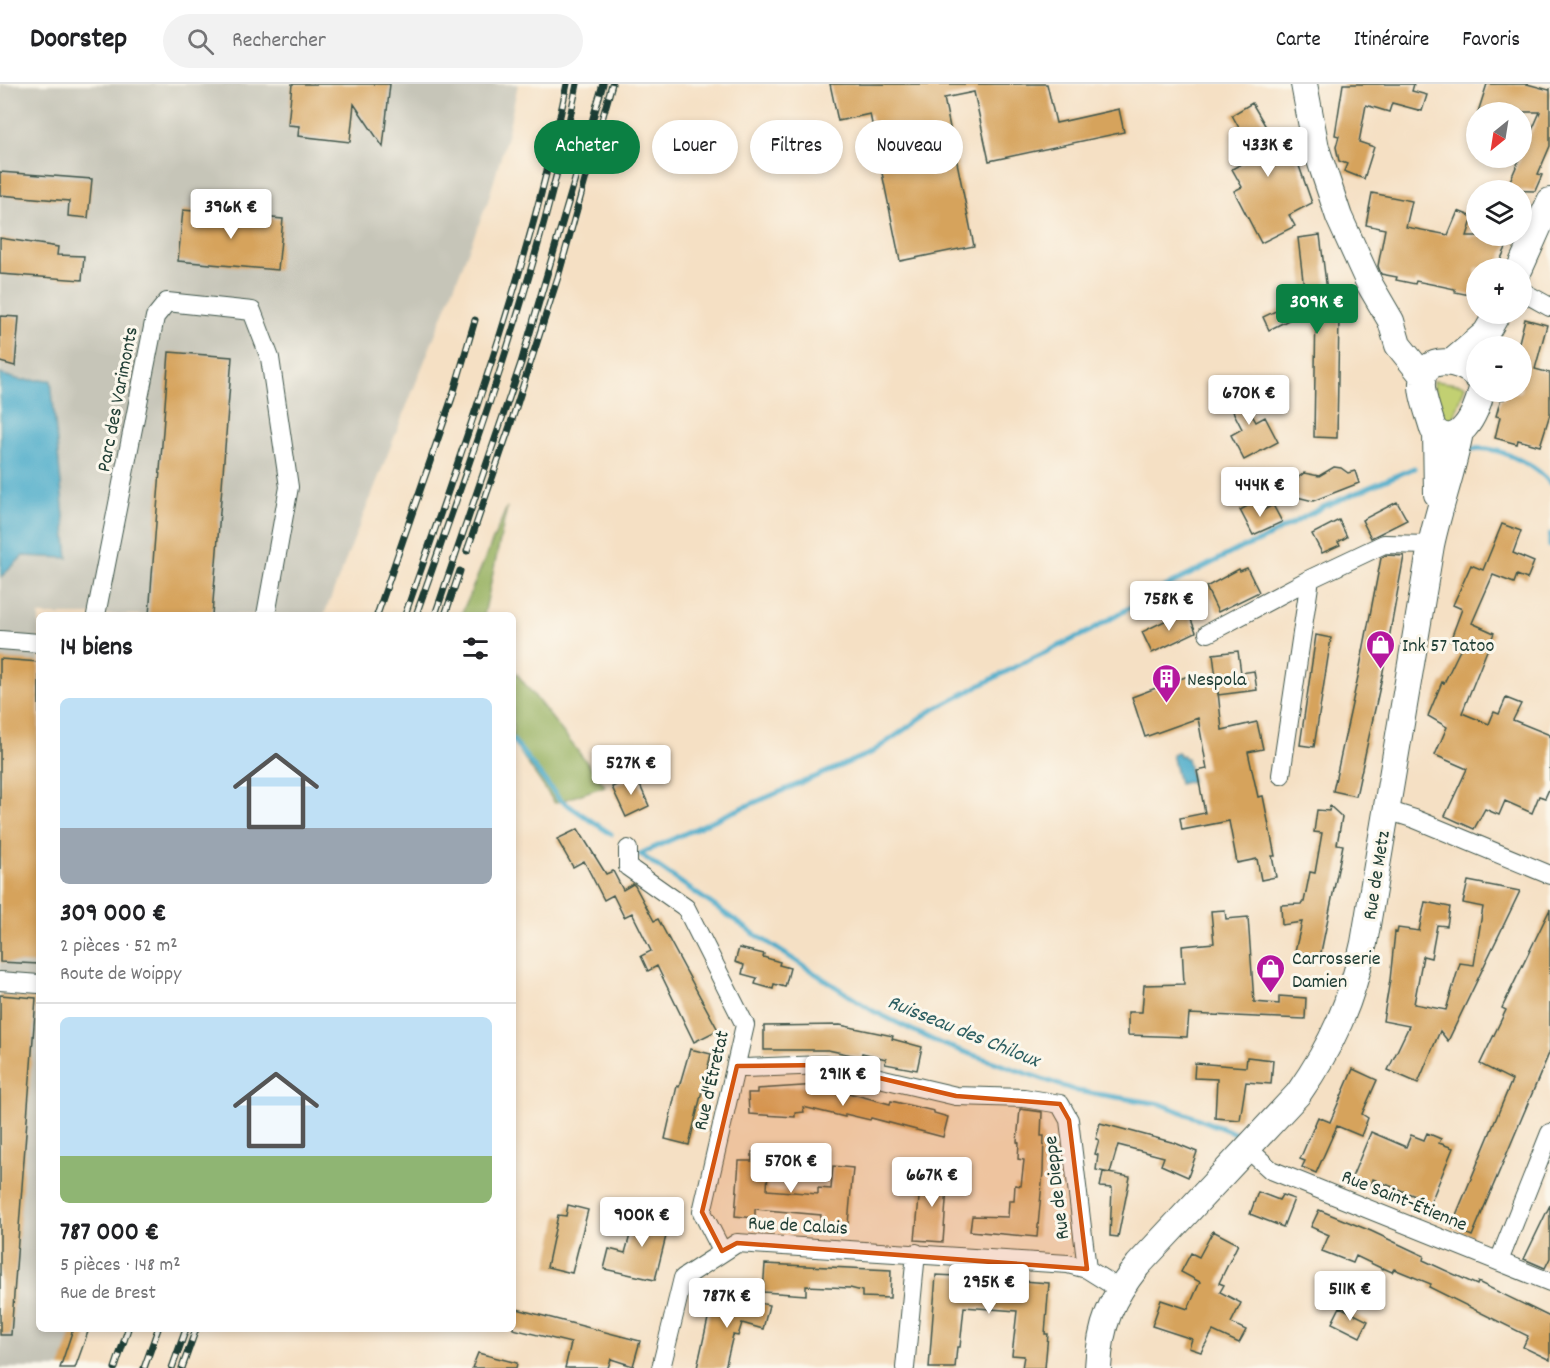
<!DOCTYPE html>
<html lang="fr">
<meta charset="utf-8">
<style>
:root{--surface:#fff;--page:#f2f2f2;--text:#202124;--muted:#757577;--line:#e0e0e0;--accent:#0b8043}
body{margin:0;font-family:Dekko,sans-serif;background:var(--page);color:var(--text);height:100vh;display:flex;flex-direction:column;font-size:22px;white-space:nowrap}
*{box-sizing:border-box;margin:0}
p{font-size:20px;color:var(--muted)}
.icon{flex:none;width:33px;height:33px;fill:none;stroke:currentColor;stroke-width:2;stroke-linecap:round;stroke-linejoin:round}
.map{position:relative;flex:1;overflow:hidden}
.sheet{position:absolute;left:36px;top:528px;width:480px;height:720px;display:flex;flex-direction:column;background:var(--surface);border-radius:9px;box-shadow:0 3px 9px #0003}
.sheet>*{flex:none}
.guide{position:absolute;left:534px;top:36px;width:570px;height:54px;display:flex;gap:12px}
.needle{width:39px;rotate:210deg}
.buttons{position:absolute;left:1466px;top:18px;display:grid;gap:12px}
.buttons a{display:grid;place-items:center;width:66px;height:66px;border-radius:50%;background:var(--surface);box-shadow:0 3px 9px #0003;font-size:30px}
.price{position:absolute;translate:-50% -51px;padding:0 14px;border-radius:6px;background:#fff;color:#222;font-size:20px;line-height:39px;filter:drop-shadow(0 2px 3px #0008)}
.price::after{content:'';position:absolute;left:50%;top:36px;width:18px;height:14px;margin-left:-9px;background:inherit;clip-path:polygon(0 0,100% 0,50% 100%)}
.price.current{background:var(--accent);color:#fff}
ul{padding:0;list-style:none}
li{display:grid;align-content:center;gap:12px;height:318px;padding:0 24px}
li+li{border-top:2px solid var(--line)}
li span{display:grid;place-items:center;height:186px;border-radius:9px;color:#555}
li>.icon{margin-inline-start:auto}
span .icon{width:108px;height:108px;fill:#fffc;stroke-width:1}
li b{font-size:26px}
h2{display:flex;justify-content:space-between;align-items:center;height:72px;padding:0 24px;font-size:26px}
.tag{padding:0 21px;border-radius:27px;background:var(--surface);box-shadow:0 3px 9px #0003;font-size:21px;line-height:54px}
.tag.current{background:var(--accent);color:#fff}
header{display:flex;align-items:center;gap:36px;box-sizing:border-box;height:84px;padding:0 30px;background:var(--surface);border-bottom:2px solid var(--line)}
header strong{font-size:28px}
nav{display:flex;gap:33px;margin-inline-start:auto;font-size:21px}
.search{width:420px;height:54px;background:var(--page);display:flex;align-items:center;gap:15px;box-sizing:border-box;padding:0 21px;border-radius:33px;color:var(--muted);font-size:22px}
.map>svg:first-child{display:block}
.industrial{fill:#c6c5b8}
.green{fill:#c2d072;stroke:#708653;stroke-width:1.5}
.forest{fill:#99b264;stroke:#5c784c;stroke-width:1.5}
.water{fill:#4aaac9;stroke:#34747e;stroke-width:1.5}
.lines{fill:none;stroke-linecap:round;stroke-linejoin:round}
.stream{stroke:#4aaac9;stroke-width:5}
.building{fill:#d6a35c}
.street-casing{stroke:#3f554a;stroke-width:20}
.secondary-casing{stroke:#3f554a;stroke-width:28}
.street{stroke:#fff;stroke-width:18}
.secondary{stroke:#fff;stroke-width:26}
.rail-casing{stroke:#1f3d34;stroke-width:7}
.rail{stroke:#fbf7ec;stroke-width:4.5;stroke-dasharray:14;stroke-linecap:butt}
.marked{fill:#d45610;fill-opacity:0.2;stroke:#d45610;stroke-width:4.5;stroke-linejoin:round}
.labels{text-anchor:middle;stroke-width:6;stroke-linejoin:round;paint-order:stroke}
.street-label{font-size:20px;fill:#1f3d34;stroke:#fbf7ec}
.poi-label{font-size:20px;fill:#1f3d34;stroke:#fbf7ec;text-anchor:start}
.water-label{font-size:21px;font-style:italic;fill:#2c5e61;stroke:#fbf7ec}
</style>
<header>
<strong>Doorstep</strong>
<div class="search"><svg class="icon" aria-label="search" viewBox="0 0 24 24"><circle cx="10" cy="10" r="6"/><path d="M15 15l6 6"/></svg>Rechercher</div>
<nav><a>Carte</a><a>Itinéraire</a><a>Favoris</a></nav>
</header>
<div class="map">
<svg width="1550" height="1284" viewBox="0 0 1550 1284">
<rect width="100%" height="100%" fill="#fbf7ec"/>
<filter id="ink" filterUnits="userSpaceOnUse"><feTurbulence type="fractalNoise" baseFrequency=".0167" numOctaves="2"/><feDisplacementMap in="SourceGraphic" scale="12" xChannelSelector="R" yChannelSelector="G"/><feConvolveMatrix kernelMatrix="1 2 1 2 8 2 1 2 1" color-interpolation-filters="sRGB"/></filter>
<filter id="wash" filterUnits="userSpaceOnUse"><feTurbulence type="fractalNoise" baseFrequency=".008" numOctaves="4" result="noise"/><feDisplacementMap in="SourceGraphic" scale="24" xChannelSelector="R" yChannelSelector="G"/><feGaussianBlur stdDeviation="1.35" result="paint"/><feColorMatrix in="noise" values="0 0 0 0 0 0 0 0 0 0 0 0 0 0 0 0 0 1.4 0 .05"/><feComposite in="paint" operator="in"/></filter>
<g filter="url(#wash)">
<rect width="100%" height="100%" fill="#f5e0c4"/>
<!-- industrial -->
<path class="industrial" d="M 0,0 L 518,0 L 507,52 L 488,117 L 324,531 L 39,531 L 39,1245 L 84,1245 L 71,1284 L 0,1284 Z"/>
<!-- green -->
<path class="green" d="M 1434,297 L 1464,301 L 1465,302 L 1452,339 L 1448,341 L 1444,338 L 1434,304 Z"/>
<!-- forest -->
<path class="forest" d="M 507,423 L 484,531 L 461,531 Z
M 513,585 L 595,689 L 605,702 L 555,719 L 513,658 Z"/>
<!-- water -->
<path class="water" d="M 0,290 L 20,296 L 51,296 L 68,474 L 23,472 L 1,493 Z
M 1178,668 L 1179,672 L 1183,671 L 1184,674 L 1187,674 L 1192,697 L 1179,700 L 1172,670 Z"/>
<g class="lines">
<!-- stream -->
<path class="stream" d="M 1469,365 C 1475,365 1482,364 1488,365 C 1506,367 1540,384 1550,399
M 1550,450 L 1550,462
M 513,656 L 559,715 L 611,750
M 640,770 L 723,732 L 871,669 L 931,627 L 1019,581 L 1088,548 L 1167,502 L 1239,465 L 1260,457 L 1323,423 L 1414,384
M 640,770 L 756,851 L 873,927 L 939,959 L 1077,1007 L 1161,1020 L 1242,1052"/>
</g>
<g id="blocks">
<!-- building -->
<path class="building" d="M 292,0 L 390,0 L 383,63 L 354,20 L 350,58 L 298,52 L 299,42 L 288,41 Z
M 830,0 L 1047,0 L 1056,39 L 1119,25 L 1124,48 L 989,77 L 974,8 L 944,14 L 974,162 L 900,177 L 870,30 L 838,37 Z
M 1343,0 L 1414,0 L 1412,7 L 1427,11 L 1422,27 L 1392,19 L 1389,28 L 1366,21 L 1359,58 L 1374,63 L 1364,95 L 1344,87 L 1347,80 L 1339,77 L 1336,63 L 1339,52 L 1335,51 Z
M 1487,0 L 1527,0 L 1549,6 L 1550,5 L 1550,62 L 1538,90 L 1542,91 L 1535,107 L 1506,106 L 1540,28 L 1478,28 Z
M 1252,19 L 1279,65 L 1291,59 L 1312,119 L 1289,131 L 1295,142 L 1261,159 L 1234,107 L 1242,103 L 1232,85 L 1245,78 L 1242,72 L 1246,70 L 1239,58 L 1245,55 L 1232,31 Z
M 0,88 L 92,95 L 88,134 L 68,132 L 69,117 L 0,111 Z
M 1372,109 L 1412,117 L 1406,143 L 1448,151 L 1458,127 L 1473,133 L 1467,152 L 1511,152 L 1497,184 L 1476,184 L 1476,208 L 1474,212 L 1455,208 L 1455,205 L 1436,201 L 1416,197 L 1415,200 L 1396,196 L 1397,193 L 1381,190 L 1378,182 L 1385,145 L 1366,141 Z
M 183,126 L 283,135 L 278,186 L 178,177 Z
M 1320,151 L 1330,231 L 1339,231 L 1337,354 L 1314,353 L 1316,222 L 1269,246 L 1263,233 L 1305,213 L 1298,154 Z
M 0,154 L 58,163 L 57,171 L 84,172 L 82,196 L 0,190 Z
M 0,232 L 19,233 L 15,282 L 0,278 Z
M 1525,235 L 1547,241 L 1535,285 L 1550,289 L 1550,330 L 1540,362 L 1518,356 L 1517,360 L 1495,354 L 1500,333 L 1496,332 L 1501,314 L 1504,315 L 1506,308 L 1521,308 L 1521,262 L 1518,262 Z
M 169,268 L 232,273 L 212,531 L 149,531 Z
M 1234,299 L 1256,338 L 1265,333 L 1278,358 L 1244,376 L 1231,351 L 1242,345 L 1222,306 Z
M 1334,383 L 1341,384 L 1348,389 L 1355,387 L 1359,399 L 1313,417 L 1285,410 L 1289,394 L 1295,396 L 1304,389 L 1319,392 Z
M 1257,417 L 1262,427 L 1273,421 L 1282,438 L 1253,451 L 1240,426 Z
M 1397,418 L 1407,436 L 1371,454 L 1362,436 Z
M 1339,436 L 1347,453 L 1338,458 L 1340,461 L 1322,469 L 1312,450 Z
M 1502,440 L 1521,447 L 1513,469 L 1534,478 L 1527,495 L 1517,491 L 1514,499 L 1493,491 L 1472,539 L 1494,549 L 1462,629 L 1489,640 L 1494,628 L 1499,630 L 1506,614 L 1521,620 L 1513,636 L 1550,651 L 1550,703 L 1545,714 L 1539,712 L 1532,729 L 1505,717 L 1499,731 L 1485,725 L 1474,745 L 1445,732 L 1467,685 L 1435,671 L 1447,643 L 1428,632 L 1442,598 L 1444,599 L 1462,562 L 1450,557 L 1462,525 L 1453,521 L 1471,481 L 1483,486 Z
M 1386,471 L 1404,472 L 1382,593 L 1356,712 L 1333,707 L 1359,588 L 1381,474 Z
M 1247,484 L 1259,508 L 1218,528 L 1206,503 L 1239,485 L 1240,487 Z
M 1187,526 L 1196,548 L 1152,569 L 1142,548 Z
M 1316,551 L 1331,554 L 1314,663 L 1300,661 Z
M 1238,567 L 1241,589 L 1254,587 L 1257,606 L 1218,611 L 1213,570 Z
M 0,575 L 39,578 L 39,880 L 0,878 Z
M 1188,592 L 1192,602 L 1217,598 L 1222,646 L 1257,638 L 1263,665 L 1248,668 L 1258,713 L 1263,712 L 1275,772 L 1272,772 L 1276,793 L 1261,796 L 1257,775 L 1237,779 L 1229,737 L 1182,746 L 1180,734 L 1205,729 L 1197,687 L 1207,685 L 1198,634 L 1145,653 L 1132,613 Z
M 636,692 L 649,722 L 626,733 L 612,703 Z
M 1330,722 L 1342,733 L 1337,760 L 1343,761 L 1320,873 L 1295,867 L 1302,838 L 1282,841 L 1281,821 L 1301,820 L 1302,818 L 1304,818 L 1310,788 L 1315,789 L 1322,749 L 1314,748 L 1317,726 L 1329,727 Z
M 578,745 L 606,790 L 613,787 L 623,806 L 633,800 L 635,802 L 654,837 L 658,835 L 718,946 L 694,958 L 657,882 L 648,887 L 641,872 L 651,867 L 632,829 L 624,833 L 613,811 L 604,816 L 584,777 L 573,783 L 557,755 Z
M 1468,797 L 1520,807 L 1448,957 L 1440,947 L 1418,999 L 1388,986 L 1409,942 L 1383,937 L 1390,896 L 1395,848 L 1397,849 L 1398,844 L 1419,847 L 1425,818 L 1450,823 L 1447,842 L 1437,841 L 1431,874 L 1423,872 L 1414,920 L 1446,926 L 1460,879 L 1474,881 L 1483,823 L 1463,819 Z
M 1550,825 L 1550,967 L 1472,1152 L 1451,1143 L 1512,996 L 1480,980 L 1506,926 L 1502,924 Z
M 1225,826 L 1226,835 L 1248,833 L 1254,918 L 1279,920 L 1279,912 L 1306,914 L 1305,935 L 1189,930 L 1187,953 L 1128,951 L 1128,928 L 1142,928 L 1144,901 L 1184,900 L 1182,862 L 1214,859 L 1211,827 Z
M 739,864 L 764,870 L 763,873 L 780,878 L 779,881 L 790,884 L 785,903 L 774,900 L 773,905 L 755,900 L 757,894 L 742,890 L 744,881 L 735,878 Z
M 0,911 L 36,914 L 11,1251 L 0,1251 Z
M 840,941 L 893,952 L 892,955 L 922,963 L 917,986 L 885,980 L 886,975 L 862,969 L 861,973 L 828,966 L 764,966 L 764,942 Z
M 690,965 L 711,970 L 689,1061 L 665,1055 L 677,1002 L 679,1003 Z
M 1247,973 L 1273,976 L 1271,1000 L 1246,998 L 1240,1036 L 1215,1034 L 1217,995 L 1194,994 L 1195,979 L 1246,983 Z
M 1353,985 L 1377,996 L 1362,1030 L 1368,1034 L 1361,1052 L 1337,1042 L 1316,1089 L 1302,1083 L 1305,1077 L 1300,1075 L 1318,1033 L 1330,1038 Z
M 818,1001 L 890,1020 L 891,1017 L 934,1027 L 934,1029 L 948,1033 L 943,1053 L 871,1034 L 870,1036 L 845,1030 L 845,1033 L 803,1023 L 804,1028 L 795,1029 L 795,1033 L 749,1030 L 748,1009 L 757,1009 L 757,1005 Z
M 1020,1025 L 1042,1028 L 1041,1052 L 1044,1052 L 1043,1088 L 1037,1153 L 970,1147 L 972,1132 L 1008,1133 L 1009,1117 L 1014,1117 L 1015,1101 L 1021,1102 L 1024,1076 L 1018,1075 L 1019,1059 L 1017,1058 Z
M 1100,1039 L 1175,1059 L 1197,1068 L 1188,1093 L 1161,1081 L 1164,1073 L 1118,1061 L 1110,1089 L 1096,1086 L 1098,1071 L 1095,1070 L 1099,1056 L 1096,1055 Z
M 1371,1048 L 1406,1063 L 1411,1051 L 1424,1056 L 1427,1049 L 1441,1055 L 1439,1059 L 1453,1064 L 1428,1125 L 1412,1118 L 1415,1112 L 1373,1095 L 1371,1101 L 1352,1093 Z
M 769,1067 L 767,1106 L 818,1110 L 818,1104 L 831,1105 L 833,1082 L 853,1084 L 848,1140 L 820,1138 L 821,1131 L 755,1125 L 755,1134 L 735,1132 L 739,1077 L 752,1077 L 752,1068 Z
M 1103,1088 L 1130,1093 L 1118,1153 L 1110,1152 L 1112,1104 L 1100,1103 Z
M 928,1089 L 948,1090 L 943,1158 L 915,1156 L 921,1093 L 928,1094 Z
M 1258,1108 L 1279,1116 L 1282,1111 L 1294,1115 L 1283,1143 L 1250,1130 Z
M 568,1121 L 588,1126 L 572,1189 L 547,1183 L 558,1131 L 566,1132 Z
M 1550,1121 L 1550,1174 L 1545,1184 L 1524,1175 Z
M 1319,1126 L 1371,1147 L 1424,1172 L 1423,1176 L 1477,1201 L 1478,1198 L 1550,1233 L 1550,1276 L 1523,1263 L 1528,1252 L 1429,1203 L 1431,1200 L 1394,1185 L 1392,1188 L 1383,1184 L 1383,1185 L 1356,1172 L 1353,1179 L 1322,1167 L 1329,1151 L 1311,1143 Z
M 643,1127 L 671,1132 L 655,1196 L 604,1185 L 609,1165 L 625,1169 L 630,1151 L 636,1152 Z
M 1213,1147 L 1238,1160 L 1219,1199 L 1224,1201 L 1220,1208 L 1241,1219 L 1231,1239 L 1246,1246 L 1239,1259 L 1213,1247 L 1201,1268 L 1189,1264 L 1192,1255 L 1152,1242 L 1161,1216 L 1188,1225 L 1200,1198 L 1181,1188 L 1191,1169 L 1199,1173 Z
M 765,1180 L 891,1186 L 890,1214 L 862,1213 L 862,1207 L 850,1204 L 806,1202 L 806,1211 L 763,1208 Z
M 978,1189 L 1009,1191 L 1008,1196 L 1049,1199 L 1045,1250 L 1048,1250 L 1045,1284 L 1022,1284 L 1024,1272 L 1012,1271 L 1017,1227 L 964,1223 L 960,1263 L 957,1263 L 955,1284 L 929,1284 L 936,1191 L 978,1193 Z
M 713,1212 L 754,1222 L 754,1218 L 769,1221 L 763,1245 L 742,1239 L 738,1252 L 733,1251 L 725,1284 L 697,1284 Z
M 1340,1223 L 1368,1237 L 1360,1253 L 1332,1239 Z
M 513,1224 L 640,1257 L 633,1282 L 611,1275 L 608,1284 L 565,1284 L 571,1259 L 513,1245 Z
M 73,1245 L 89,1245 L 75,1284 L 60,1284 Z
M 478,1269 L 517,1279 L 516,1284 L 472,1284 Z"/>
</g>
</g>
<g filter="url(#ink)">
<use href="#blocks" fill-opacity="0" stroke="#3f554a" stroke-width="1.5"/>
<g class="lines">
<defs>
<path id="street" d="M 1521,207 L 1550,223
M 96,531 L 155,233 L 167,218 L 252,227 L 270,274 L 289,403 L 266,531
M 1208,549 L 1310,495 L 1384,460 L 1431,461
M 0,556 L 39,559
M 1281,691 L 1310,495
M 1386,729 L 1396,729 L 1415,735 L 1550,791
M 628,765 L 628,783 L 686,824 L 745,941 L 702,1128 L 722,1167
M 0,897 L 39,900
M 737,982 L 745,984 L 824,981 L 956,1012 L 1024,1014 L 1060,1020 L 1069,1036 L 1087,1185
M 1248,1065 L 1271,1086 L 1550,1198
M 1499,1177 L 1550,1049
M 661,1284 L 683,1194 L 737,1159 L 1068,1180 L 1087,1185 L 1119,1205
M 905,1284 L 916,1169"/>
<path id="secondary" d="M 1304,0 L 1316,64 L 1339,133 L 1370,201 L 1391,237 L 1398,261 L 1423,292
M 1520,184 L 1550,117
M 1452,278 L 1486,249 L 1497,230
M 1476,292 C 1462,276 1423,269 1422,299 C 1421,311 1430,333 1433,345 C 1458,369 1477,328 1481,308
M 1436,348 L 1437,410
M 1098,1284 C 1100,1240 1111,1215 1138,1181 L 1298,1010 C 1333,960 1351,919 1364,859 L 1431,461 C 1439,423 1453,387 1460,348"/>
</defs>
<!-- street casing -->
<use href="#street" class="street-casing"/>
<!-- secondary casing -->
<use href="#secondary" class="secondary-casing"/>
<!-- street -->
<use href="#street" class="street"/>
<!-- secondary -->
<use href="#secondary" class="secondary"/>
<defs>
<path id="rail" d="M 467,467 L 510,342 L 558,193 L 612,0
M 377,531 L 452,314 L 475,236
M 405,531 C 466,356 529,182 567,0
M 416,531 C 478,356 540,182 577,0
M 435,531 L 521,279 L 603,0
M 445,531 L 460,487
M 115,1284 L 128,1245
M 144,1284 L 158,1245
M 172,1284 L 186,1245
M 182,1284 L 196,1245"/>
</defs>
<!-- rail casing -->
<use href="#rail" class="rail-casing"/>
<!-- rail -->
<use href="#rail" class="rail"/>
</g>
</g>
<!-- marked area -->
<path class="marked" d="M 824,981 L 956,1012 L 1060,1020 L 1069,1036 L 1087,1185 L 737,1159 L 722,1167 L 702,1128 L 737,982 Z"/>
<!-- icons -->
<defs>
<symbol id="shop-pin" viewBox="-11 -11 22 30"><path d="M0 17L-7.5 6A9.5 9.5 0 1 1 7.5 6Z" fill="#b5179e" stroke="#fbf7ec"/><path d="M-5-2.5h2.3a2.7 3.5 0 0 1 5.4 0H5L5.5 6h-11ZM-1.5-2.5h3a1.5 2.3 0 0 0-3 0Z" fill="#fff"/></symbol>
<symbol id="building-pin" viewBox="-11 -11 22 30"><path d="M0 17L-7.5 6A9.5 9.5 0 1 1 7.5 6Z" fill="#b5179e" stroke="#fbf7ec"/><path d="M-4-6H4V6H1V3H-1V6H-4ZM-2.5-4.3h1.7v1.8h-1.7ZM.8-4.3h1.7v1.8H.8ZM-2.5-1h1.7V.8h-1.7ZM.8-1h1.7V.8H.8Z" fill="#fff"/></symbol>
</defs>
<g fill-rule="evenodd">
<use href="#shop-pin" x="1364" y="544" width="33" height="45"/>
<use href="#building-pin" x="1150" y="578" width="33" height="45"/>
<use href="#shop-pin" x="1254" y="868" width="33" height="45"/>
</g>
<g class="labels">
<!-- street labels -->
<g class="street-label">
<text transform="translate(116 315) rotate(-79)" y="7">Parc des Varimonts</text>
<text transform="translate(1375 791) rotate(-81)" y="7">Rue de Metz</text>
<text transform="translate(710 996) rotate(-77)" y="7">Rue d'Étretat</text>
<text transform="translate(1055 1104) rotate(-97)" y="7">Rue de Dieppe</text>
<text transform="translate(1405 1115) rotate(22)" y="7">Rue Saint-Étienne</text>
<text transform="translate(798 1140) rotate(3)" y="7">Rue de Calais</text>
</g>
<!-- poi labels -->
<g class="poi-label">
<text x="1402" y="567">Ink 57 Tatoo</text>
<text x="1187" y="601">Nespola</text>
<text x="1292" y="880">Carrosserie<tspan x="1292" dy="23">Damien</tspan></text>
</g>
<!-- water labels -->
<g class="water-label">
<text transform="translate(964 946) rotate(22)" y="7">Ruisseau des Chiloux</text>
</g>
</g>
</svg>
<div class="buttons">
<a><svg class="needle" viewBox="-14 -14 28 28"><path d="M0-13l5 13h-10z" fill="#e53935"/><path d="M0 13l5-13h-10z" fill="#757577"/></svg></a>
<a><svg class="icon" aria-label="layers" viewBox="0 0 24 24"><path d="M12 4l9 5-9 5-9-5zM3 14l9 5 9-5"/></svg></a>
<a>+</a>
<a>−</a>
</div>
<b class="price" style="left:1268px;top:94px">433K €</b>
<b class="price" style="left:231px;top:156px">396K €</b>
<b class="price current" style="left:1317px;top:251px">309K €</b>
<b class="price" style="left:1249px;top:342px">670K €</b>
<b class="price" style="left:1260px;top:434px">444K €</b>
<b class="price" style="left:1169px;top:548px">758K €</b>
<b class="price" style="left:631px;top:712px">527K €</b>
<b class="price" style="left:843px;top:1023px">291K €</b>
<b class="price" style="left:791px;top:1110px">570K €</b>
<b class="price" style="left:932px;top:1124px">667K €</b>
<b class="price" style="left:642px;top:1164px">900K €</b>
<b class="price" style="left:989px;top:1231px">295K €</b>
<b class="price" style="left:1350px;top:1238px">511K €</b>
<b class="price" style="left:727px;top:1245px">787K €</b>
<div class="guide">
<a class="tag current">Acheter</a>
<a class="tag">Louer</a>
<a class="tag">Filtres</a>
<a class="tag">Nouveau</a>
</div>
<section class="sheet">
<h2>14 biens<svg class="icon" aria-label="filters" viewBox="0 0 24 24"><path d="M4 7h16M4 17h16"/><circle cx="9" cy="7" r="2"/><circle cx="15" cy="17" r="2"/></svg></h2>
<ul>
<li><span style="background:linear-gradient(#bfe0f5 70%,#9aa5b1 0)"><svg class="icon" aria-label="home" viewBox="0 0 24 24"><path d="M3 11l9-7 9 7M6 9v11h12V9"/></svg></span><div><b>309 000 €</b><p>2 pièces · 52 m²</p><p>Route de Woippy</p></div></li>
<li><span style="background:linear-gradient(#bfe0f5 75%,#8fb573 0)"><svg class="icon" aria-label="home" viewBox="0 0 24 24"><path d="M3 11l9-7 9 7M6 9v11h12V9"/></svg></span><div><b>787 000 €</b><p>5 pièces · 148 m²</p><p>Rue de Brest</p></div></li>
</ul>
</section>
</div>
